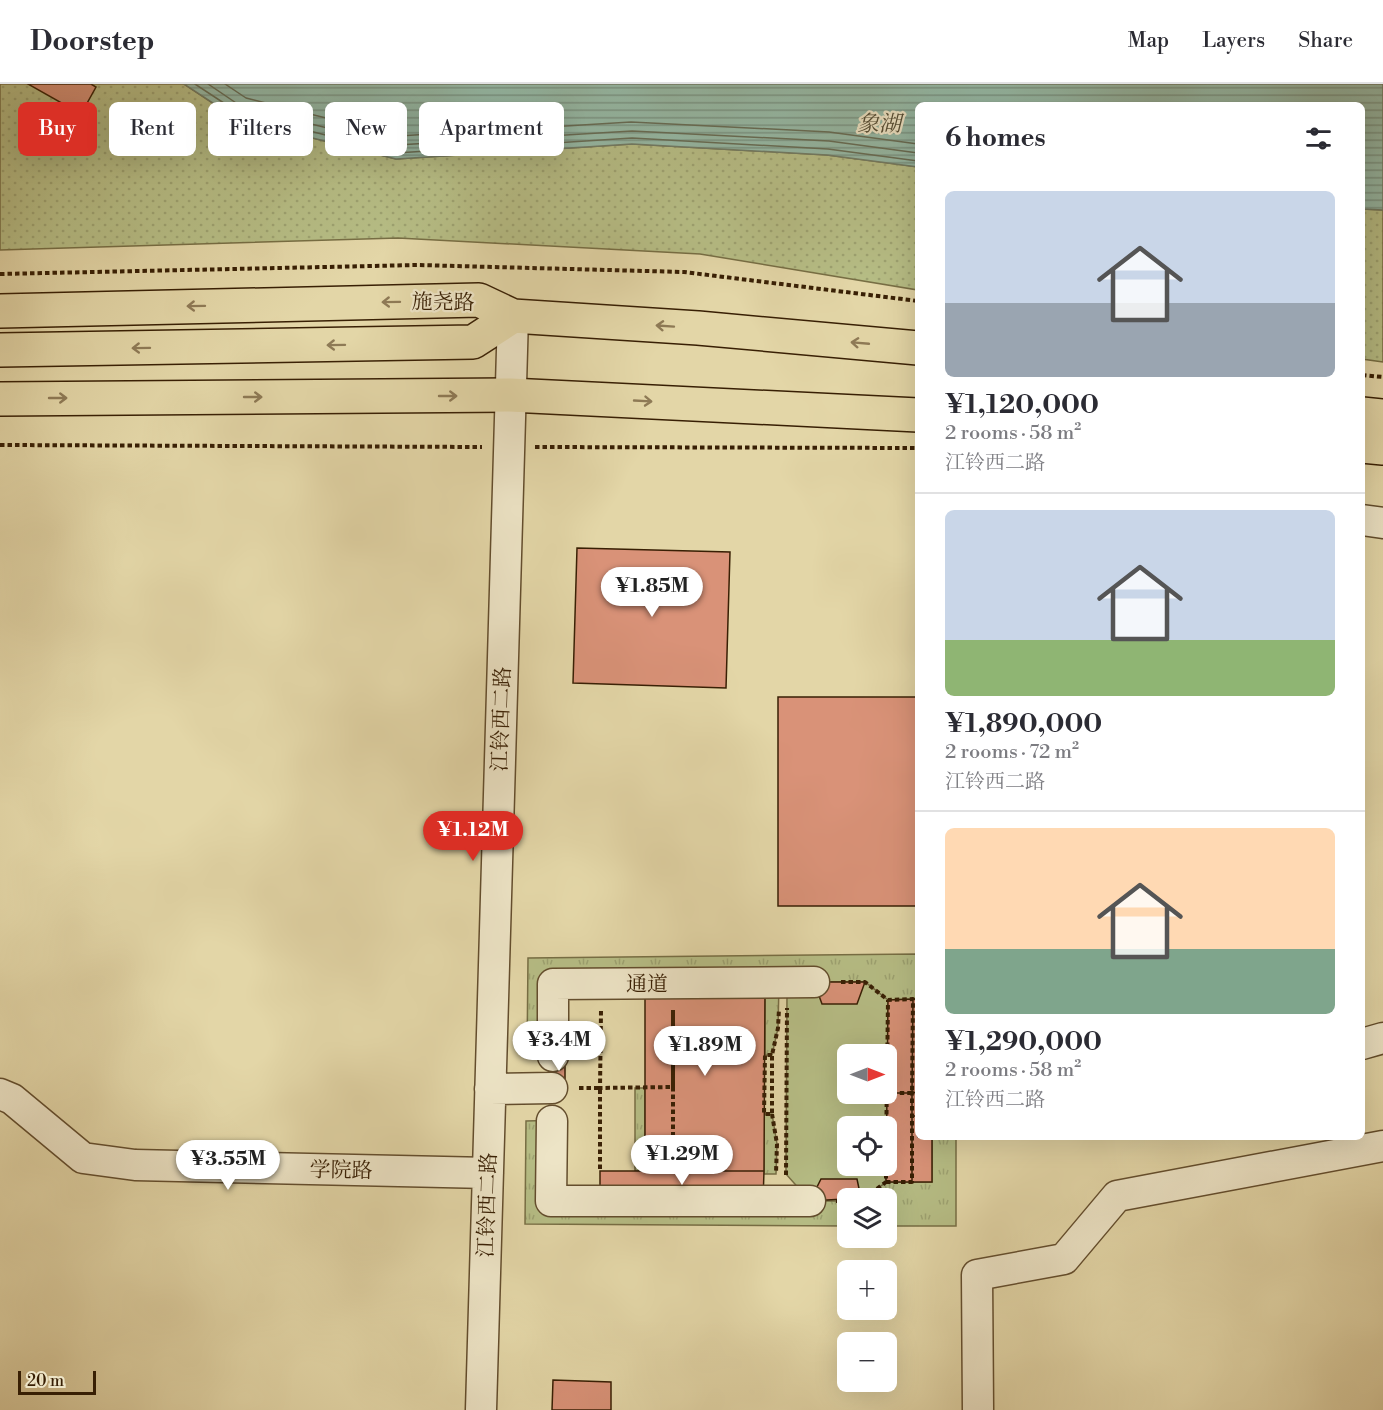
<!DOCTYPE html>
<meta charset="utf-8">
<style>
:root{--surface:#fff;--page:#f7f7f7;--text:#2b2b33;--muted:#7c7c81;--line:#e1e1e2;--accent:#d93025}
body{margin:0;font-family:"Libre Bodoni","Noto Serif SC",serif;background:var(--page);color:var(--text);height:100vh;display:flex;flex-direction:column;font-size:22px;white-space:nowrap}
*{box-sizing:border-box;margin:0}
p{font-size:20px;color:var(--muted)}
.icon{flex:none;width:33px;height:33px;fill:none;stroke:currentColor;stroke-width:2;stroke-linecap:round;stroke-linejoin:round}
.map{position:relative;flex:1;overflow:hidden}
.details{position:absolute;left:915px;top:18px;width:450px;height:1038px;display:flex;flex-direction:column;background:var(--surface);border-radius:9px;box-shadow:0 6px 24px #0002}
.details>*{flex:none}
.guide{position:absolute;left:18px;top:18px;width:570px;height:54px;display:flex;gap:12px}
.needle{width:39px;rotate:90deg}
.fabs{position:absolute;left:837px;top:960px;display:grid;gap:12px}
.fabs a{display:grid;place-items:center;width:60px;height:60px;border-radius:9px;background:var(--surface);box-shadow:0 6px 24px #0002;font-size:30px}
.scale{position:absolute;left:18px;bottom:15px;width:78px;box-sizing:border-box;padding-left:6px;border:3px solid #381f04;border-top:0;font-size:16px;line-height:21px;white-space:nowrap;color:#381f04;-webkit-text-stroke:4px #ede4c6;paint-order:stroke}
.price{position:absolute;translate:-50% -51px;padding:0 14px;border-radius:21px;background:#fff;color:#222;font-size:20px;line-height:39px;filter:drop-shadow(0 2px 3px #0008)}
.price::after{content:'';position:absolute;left:50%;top:36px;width:18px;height:14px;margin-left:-9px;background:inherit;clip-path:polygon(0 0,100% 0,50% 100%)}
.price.selected{background:var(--accent);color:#fff}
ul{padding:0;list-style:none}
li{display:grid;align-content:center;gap:12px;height:318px;padding:0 30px}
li+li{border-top:2px solid var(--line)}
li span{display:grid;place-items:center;height:186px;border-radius:9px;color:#555}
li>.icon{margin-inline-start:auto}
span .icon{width:108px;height:108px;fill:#fffc;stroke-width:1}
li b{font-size:26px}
h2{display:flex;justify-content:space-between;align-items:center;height:72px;padding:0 30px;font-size:26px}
.pill{padding:0 21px;border-radius:9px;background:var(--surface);box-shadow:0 6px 24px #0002;font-size:21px;line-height:54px}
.pill.selected{background:var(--accent);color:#fff}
header{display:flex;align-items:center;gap:36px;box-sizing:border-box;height:84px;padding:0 30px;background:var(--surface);border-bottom:2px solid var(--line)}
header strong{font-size:28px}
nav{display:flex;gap:33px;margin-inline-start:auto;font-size:21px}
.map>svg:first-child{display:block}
.grass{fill:url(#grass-tufts);stroke:#776e44;stroke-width:1.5}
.park{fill:url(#park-dots);stroke:#776e44;stroke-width:1.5}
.pitch{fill:#b6bd85;stroke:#776e44;stroke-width:1.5;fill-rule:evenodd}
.water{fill:url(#water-rules);stroke:#707b65;stroke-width:1.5}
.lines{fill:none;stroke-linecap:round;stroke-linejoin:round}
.shore{stroke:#666c55;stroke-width:1.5}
.building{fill:#d99278;stroke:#381f04;stroke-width:1.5}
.minor-casing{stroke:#634d2d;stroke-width:33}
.major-casing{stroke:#381f04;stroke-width:36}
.path{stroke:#381f04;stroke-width:4;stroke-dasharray:4.5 3;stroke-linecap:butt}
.minor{stroke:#ede4c6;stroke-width:30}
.major{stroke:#e3d6a7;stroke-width:33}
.oneway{stroke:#8e7a56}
.labels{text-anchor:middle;stroke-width:4.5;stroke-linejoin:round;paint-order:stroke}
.street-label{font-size:21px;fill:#381f04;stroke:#ede4c6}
.water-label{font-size:22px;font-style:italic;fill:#544d35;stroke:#ede4c6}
</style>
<header>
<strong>Doorstep</strong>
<nav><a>Map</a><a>Layers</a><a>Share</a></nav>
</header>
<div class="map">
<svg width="1383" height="1326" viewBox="0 0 1383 1326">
<defs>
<pattern id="grass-tufts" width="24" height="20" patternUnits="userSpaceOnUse" patternTransform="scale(1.5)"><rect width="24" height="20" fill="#b6bd85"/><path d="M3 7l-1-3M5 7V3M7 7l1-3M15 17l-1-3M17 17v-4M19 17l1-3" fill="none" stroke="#9da271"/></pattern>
<pattern id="park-dots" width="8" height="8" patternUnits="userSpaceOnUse" patternTransform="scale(1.5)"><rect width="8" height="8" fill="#b6bd85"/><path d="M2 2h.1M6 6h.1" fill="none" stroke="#9da271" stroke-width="1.8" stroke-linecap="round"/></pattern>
<pattern id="water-rules" width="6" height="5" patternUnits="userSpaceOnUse" patternTransform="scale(1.5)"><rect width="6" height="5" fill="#95b9a6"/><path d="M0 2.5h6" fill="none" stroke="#7b9685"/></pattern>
</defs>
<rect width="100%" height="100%" fill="#e3d6a7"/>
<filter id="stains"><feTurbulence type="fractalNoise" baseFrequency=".00333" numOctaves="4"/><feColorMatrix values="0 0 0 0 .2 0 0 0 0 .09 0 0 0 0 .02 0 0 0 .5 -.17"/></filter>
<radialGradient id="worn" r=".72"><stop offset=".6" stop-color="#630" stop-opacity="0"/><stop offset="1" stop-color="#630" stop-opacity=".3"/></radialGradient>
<!-- grass -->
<path class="grass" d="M 918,870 L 918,915 L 888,916 L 865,898 L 779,899 L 778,944 L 772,971 L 765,971 L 765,899 L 553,900 L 553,972 L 527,972 L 528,874 Z
M 635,1004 L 645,1004 L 645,1087 L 635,1087 Z
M 764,1030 L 772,1030 L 777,1060 L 776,1090 L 764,1090 Z
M 563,1036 L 562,1117 L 847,1117 L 847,1142 L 525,1140 L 526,1037 Z
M 932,1053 L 956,1053 L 956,1142 L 887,1142 L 886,1114 L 865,1114 L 886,1098 L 932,1098 Z"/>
<!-- park -->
<path class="park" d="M 0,0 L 184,0 L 237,35 L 396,75 L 632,60 L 827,71 L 918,83 L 918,206 L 700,170 L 398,154 L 0,166 Z
M 1362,125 L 1383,126 L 1383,278 L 1362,275 Z"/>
<!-- pitch -->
<path class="pitch" d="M 814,898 L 865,898 L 888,916 L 887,1068 L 886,1042 L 848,1042 L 848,1082 L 886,1082 L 886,1098 L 865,1114 L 810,1117 L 786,1090 L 787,910 ZM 848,970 L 886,970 L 886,1010 L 848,1010 Z"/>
<!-- water -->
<path class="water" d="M 184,0 L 1383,0 L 1383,126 L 1362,125 L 1362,21 L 918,21 L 918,83 L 827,71 L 632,60 L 396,75 L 237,35 Z"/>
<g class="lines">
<!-- shore -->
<path class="shore" d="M 195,0 L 239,29 L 396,69 L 632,54 L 828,65 L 918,77
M 208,0 L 242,23 L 397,61 L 632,47 L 829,57 L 918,69
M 225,0 L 246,14 L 398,52 L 631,38 L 829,48 L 918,60"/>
</g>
<!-- building -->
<path class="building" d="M 28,0 L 91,0 L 96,3 L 81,30 Z
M 577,464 L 730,468 L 726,604 L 573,599 Z
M 778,613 L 918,613 L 918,822 L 778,822 Z
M 814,898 L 865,898 L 857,920 L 822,920 Z
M 765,899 L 764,1087 L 645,1087 L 645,900 Z
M 913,915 L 912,1009 L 887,1009 L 888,916 Z
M 913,915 L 918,915 L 918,1008 L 912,1009 Z
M 553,972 L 565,972 L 565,1004 L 552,1004 Z
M 918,1008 L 918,1032 L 912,1032 L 912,1009 Z
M 887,1009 L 912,1009 L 912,1098 L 886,1098 Z
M 912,1032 L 918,1032 L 918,1053 L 932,1053 L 932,1098 L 912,1098 Z
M 600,1087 L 764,1087 L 763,1117 L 600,1117 Z
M 821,1095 L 857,1095 L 861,1114 L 810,1117 Z
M 553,1296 L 611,1298 L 611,1326 L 552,1326 Z"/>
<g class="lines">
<defs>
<path id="minor" d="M 1362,436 L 1383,439
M 1362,960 L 1383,954
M 553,972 L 553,900 L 814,898
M 490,1005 L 552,1004
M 0,1010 L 12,1015 L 83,1074 L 135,1081 L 488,1089
M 552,1037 L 551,1117 L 810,1117
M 481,1326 L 513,232
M 978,1326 L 977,1191 L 1064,1175 L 1117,1112 L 1383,1062"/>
<path id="major" d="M 0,227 L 479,216 L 513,232 L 698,244 L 918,264
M 0,266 L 473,258 L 513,232
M 0,315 L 510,311 L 918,331
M 1362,330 L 1383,332
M 1362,362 L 1383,364"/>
</defs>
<!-- minor casing -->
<use href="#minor" class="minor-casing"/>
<!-- major casing -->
<use href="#major" class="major-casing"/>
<!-- path -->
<path class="path" d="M 0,190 L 418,181 L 684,188 L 918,217
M 1362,291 L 1383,293
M 0,361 L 482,363
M 535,363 L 918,364
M 841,898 L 865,898 L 888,916 L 913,915 L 912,1009 L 887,1009
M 601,927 L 600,1004 L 673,1003 L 673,926
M 772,971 L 765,971 L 764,1030 L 772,1030 L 772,971 L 778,944 L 779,925
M 579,1004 L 600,1004 L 600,1087
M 772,1030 L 777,1060 L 776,1089
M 886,1068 L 888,916
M 663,1087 L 659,1087 L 660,1067 L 667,1067 L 668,1087
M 670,1087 L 673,1087 L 673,926
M 786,1091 L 787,924
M 886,1098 L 912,1098 L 912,1009 L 918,1008
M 865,1114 L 886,1098 L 886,1082
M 836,1117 L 848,1117"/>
<!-- minor -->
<use href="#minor" class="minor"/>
<!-- major -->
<use href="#major" class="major"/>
</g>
<!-- one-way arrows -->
<defs><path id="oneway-shaft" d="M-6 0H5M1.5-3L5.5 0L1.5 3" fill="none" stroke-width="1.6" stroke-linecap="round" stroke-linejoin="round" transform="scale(1.5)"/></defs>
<g class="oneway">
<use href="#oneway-shaft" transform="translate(391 218) rotate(179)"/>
<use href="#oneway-shaft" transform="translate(196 222) rotate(179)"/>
<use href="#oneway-shaft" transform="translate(665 242) rotate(-176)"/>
<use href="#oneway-shaft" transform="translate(860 259) rotate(-175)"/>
<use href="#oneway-shaft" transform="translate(336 261) rotate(179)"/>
<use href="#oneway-shaft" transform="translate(141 264) rotate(179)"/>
<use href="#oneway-shaft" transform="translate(448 312)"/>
<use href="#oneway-shaft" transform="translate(253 313)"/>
<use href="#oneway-shaft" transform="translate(58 314)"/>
<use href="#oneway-shaft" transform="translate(643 317) rotate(3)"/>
</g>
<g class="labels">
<!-- street labels -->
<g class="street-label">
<text transform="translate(443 218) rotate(1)" y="7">施尧路</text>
<text transform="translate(501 635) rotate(-88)" y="7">江铃西二路</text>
<text x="647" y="907">通道</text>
<text transform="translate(341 1086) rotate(1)" y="7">学院路</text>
<text transform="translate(487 1121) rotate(-88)" y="7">江铃西二路</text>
</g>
<!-- water labels -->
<g class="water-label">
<text x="879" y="47">象湖</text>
</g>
</g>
<rect width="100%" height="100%" filter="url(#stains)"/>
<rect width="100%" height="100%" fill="url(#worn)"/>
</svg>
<div class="fabs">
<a><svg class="needle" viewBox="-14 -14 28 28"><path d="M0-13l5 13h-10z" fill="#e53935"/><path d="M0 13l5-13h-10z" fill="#7c7c81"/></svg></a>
<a><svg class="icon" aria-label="locate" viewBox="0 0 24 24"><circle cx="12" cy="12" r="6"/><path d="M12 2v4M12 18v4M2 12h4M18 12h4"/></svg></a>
<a><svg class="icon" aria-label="layers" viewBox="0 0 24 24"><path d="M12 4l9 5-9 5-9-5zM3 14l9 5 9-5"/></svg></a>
<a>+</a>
<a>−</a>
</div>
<div class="scale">20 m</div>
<b class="price" style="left:652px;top:534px">¥1.85M</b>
<b class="price selected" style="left:473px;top:778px">¥1.12M</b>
<b class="price" style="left:559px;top:988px">¥3.4M</b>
<b class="price" style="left:705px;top:993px">¥1.89M</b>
<b class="price" style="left:682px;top:1102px">¥1.29M</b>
<b class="price" style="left:228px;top:1107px">¥3.55M</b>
<div class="guide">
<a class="pill selected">Buy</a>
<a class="pill">Rent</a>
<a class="pill">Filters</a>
<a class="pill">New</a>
<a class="pill">Apartment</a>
</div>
<section class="details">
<h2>6 homes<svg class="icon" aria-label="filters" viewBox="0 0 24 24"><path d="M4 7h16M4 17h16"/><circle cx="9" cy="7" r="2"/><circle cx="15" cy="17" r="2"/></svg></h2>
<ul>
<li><span style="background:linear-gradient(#c9d6e8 60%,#9aa5b1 0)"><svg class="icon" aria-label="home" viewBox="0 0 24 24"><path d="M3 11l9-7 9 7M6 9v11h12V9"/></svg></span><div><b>¥1,120,000</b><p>2 rooms · 58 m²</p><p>江铃西二路</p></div></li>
<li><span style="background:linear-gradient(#c9d6e8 70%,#8fb573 0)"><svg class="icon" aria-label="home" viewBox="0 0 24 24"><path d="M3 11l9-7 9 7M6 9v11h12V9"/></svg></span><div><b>¥1,890,000</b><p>2 rooms · 72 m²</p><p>江铃西二路</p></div></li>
<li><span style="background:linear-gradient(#ffd9b3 65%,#7fa58c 0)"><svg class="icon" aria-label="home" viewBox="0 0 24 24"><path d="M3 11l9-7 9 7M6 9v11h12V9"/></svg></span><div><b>¥1,290,000</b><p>2 rooms · 58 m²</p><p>江铃西二路</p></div></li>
</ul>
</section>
</div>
